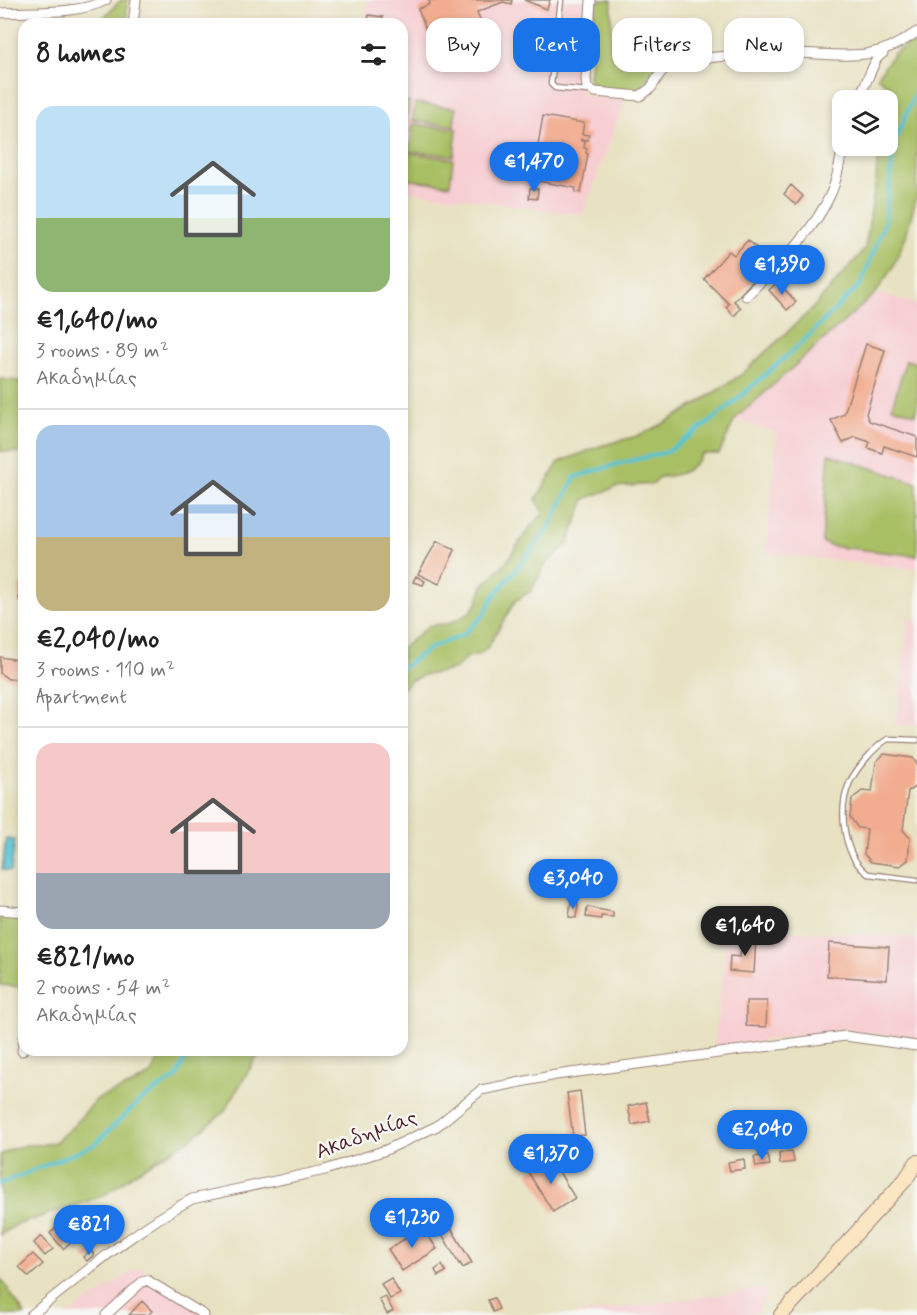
<!DOCTYPE html>
<meta charset="utf-8">
<style>
:root{--surface:#fff;--page:#f2f2f2;--text:#222;--muted:#767676;--line:#e0e0e0;--accent:#1a73e8}
body{margin:0;font-family:Mynerve,sans-serif;background:var(--page);color:var(--text);height:100vh;display:flex;flex-direction:column;font-size:22px;white-space:nowrap}
*{box-sizing:border-box;margin:0}
p{font-size:20px;color:var(--muted)}
.icon{flex:none;width:33px;height:33px;fill:none;stroke:currentColor;stroke-width:2;stroke-linecap:round;stroke-linejoin:round}
.map{position:relative;flex:1;overflow:hidden}
.side{position:absolute;left:18px;top:18px;width:390px;height:1038px;display:flex;flex-direction:column;background:var(--surface);border-radius:18px;box-shadow:0 3px 9px #0003}
.side>*{flex:none}
.hud{position:absolute;left:426px;top:18px;width:400px;height:54px;display:flex;gap:12px}
.tools{position:absolute;left:832px;top:90px;display:grid;gap:12px}
.tools a{display:grid;place-items:center;width:66px;height:66px;border-radius:12px;background:var(--surface);box-shadow:0 3px 9px #0003;font-size:30px}
.price{position:absolute;translate:-50% -51px;padding:0 14px;border-radius:21px;background:var(--accent);color:#fff;font-size:20px;line-height:39px;filter:drop-shadow(0 2px 3px #0008)}
.price::after{content:'';position:absolute;left:50%;top:36px;width:18px;height:14px;margin-left:-9px;background:inherit;clip-path:polygon(0 0,100% 0,50% 100%)}
.price.active{background:#222;color:#fff}
ul{padding:0;list-style:none}
li{display:grid;align-content:center;gap:12px;height:318px;padding:0 18px}
li+li{border-top:2px solid var(--line)}
li span{display:grid;place-items:center;height:186px;border-radius:18px;color:#555}
li>.icon{margin-inline-start:auto}
span .icon{width:108px;height:108px;fill:#fffc;stroke-width:1}
li b{font-size:26px}
h2{display:flex;justify-content:space-between;align-items:center;height:72px;padding:0 18px;font-size:26px}
.tag{padding:0 21px;border-radius:18px;background:var(--surface);box-shadow:0 3px 9px #0003;font-size:21px;line-height:54px}
.tag.active{background:var(--accent);color:#fff}
.map>svg:first-child{display:block}
.built{fill:#f7cfd3}
.green{fill:#a8bf64;stroke:#796f48;stroke-width:1.5}
.water{fill:#58c4d1;stroke:#51727e;stroke-width:1.5}
.lines{fill:none;stroke-linecap:round;stroke-linejoin:round}
.stream{stroke:#58c4d1;stroke-width:4}
.building{fill:#f2ac8f}
.service-casing{stroke:#998076;stroke-width:7}
.minor-casing{stroke:#998076;stroke-width:11}
.secondary-casing{stroke:#998076;stroke-width:16}
.service{stroke:#fff;stroke-width:4.5}
.minor{stroke:#fff;stroke-width:9}
.secondary{stroke:#fbe6c3;stroke-width:14}
.labels{text-anchor:middle;stroke-width:5;stroke-linejoin:round;paint-order:stroke}
.street-label{font-size:21px;fill:#4a1f2b;stroke:#f6f6f2}
</style>
<div class="map">
<svg width="917" height="1315" viewBox="0 0 917 1315">
<rect width="100%" height="100%" fill="#f6f6f2"/>
<filter id="ink" filterUnits="userSpaceOnUse"><feTurbulence type="fractalNoise" baseFrequency=".0167" numOctaves="2"/><feDisplacementMap in="SourceGraphic" scale="12" xChannelSelector="R" yChannelSelector="G"/><feConvolveMatrix kernelMatrix="1 2 1 2 8 2 1 2 1" color-interpolation-filters="sRGB"/></filter>
<filter id="wash" filterUnits="userSpaceOnUse"><feTurbulence type="fractalNoise" baseFrequency=".008" numOctaves="4" result="noise"/><feDisplacementMap in="SourceGraphic" scale="24" xChannelSelector="R" yChannelSelector="G"/><feGaussianBlur stdDeviation="1.35" result="paint"/><feColorMatrix in="noise" values="0 0 0 0 0 0 0 0 0 0 0 0 0 0 0 0 0 1.4 0 .05"/><feComposite in="paint" operator="in"/></filter>
<g filter="url(#wash)">
<rect width="100%" height="100%" fill="#e8e2c2"/>
<!-- built -->
<path class="built" d="M 367,0 L 586,0 L 580,95 L 625,100 L 583,215 L 402,190 L 402,24 L 364,24 Z
M 876,293 L 917,304 L 917,569 L 766,553 L 777,434 L 735,419 Z
M 909,618 L 917,619 L 917,725 L 896,725 Z
M 728,927 L 917,938 L 917,1039 L 841,1029 L 714,1048 Z
M 139,1267 L 213,1315 L 68,1315 Z
M 768,1288 L 756,1315 L 571,1315 Z"/>
<!-- green -->
<path class="green" d="M 121,0 L 128,0 L 126,24 L 112,24 L 103,18 Z
M 596,0 L 612,0 L 611,55 L 676,56 L 665,60 L 637,92 L 595,88 L 589,79 Z
M 917,38 L 917,194 L 906,236 L 893,267 L 876,293 L 735,419 L 719,454 L 702,454 C 692,471 679,476 659,477 L 654,484 L 616,487 L 585,499 L 568,544 L 546,564 L 531,591 L 515,601 L 488,647 L 480,654 L 467,657 L 456,668 L 444,672 L 424,675 L 410,681 L 402,689 L 402,648 L 430,625 L 448,624 L 468,614 L 477,604 L 483,586 L 506,562 L 531,526 L 543,514 L 536,499 L 559,462 L 600,446 L 637,436 L 661,425 L 697,404 L 741,375 L 812,309 L 865,249 L 876,180 L 878,146 L 888,146 L 888,105 L 894,90 L 877,77 L 894,53 Z
M 402,101 L 409,102 L 402,167 Z
M 415,103 L 456,108 L 454,126 L 413,121 Z
M 413,124 L 457,129 L 454,156 L 409,151 Z
M 409,153 L 453,159 L 450,185 L 406,179 Z
M 906,360 L 917,363 L 917,407 L 915,414 L 892,407 Z
M 0,379 L 24,382 L 24,453 L 0,451 Z
M 829,454 L 917,483 L 917,556 L 831,546 L 822,542 Z
M 0,913 L 24,916 L 23,987 L 0,985 Z
M 161,1050 L 261,1050 L 224,1112 L 191,1139 L 135,1173 L 103,1196 L 16,1225 L 0,1235 L 0,1155 L 11,1149 L 26,1145 L 40,1145 L 55,1142 L 73,1126 L 97,1099 L 132,1085 L 150,1075 L 162,1053 Z
M 0,1277 L 25,1315 L 0,1315 Z"/>
<!-- water -->
<path class="water" d="M 6,839 L 15,840 L 11,871 L 2,870 Z"/>
<g class="lines">
<!-- stream -->
<path class="stream" d="M 402,668 L 430,648 L 463,635 L 484,615 L 494,596 L 548,530 L 575,477 L 621,463 L 667,452 L 713,420 L 796,348 L 861,284 L 885,222 L 894,144 L 917,88
M 0,1184 L 94,1145 L 141,1100 L 177,1077 L 189,1050"/>
</g>
<g id="blocks">
<!-- building -->
<path class="building" d="M 429,0 L 512,0 L 511,4 L 503,2 L 477,12 L 494,57 L 478,64 L 475,56 L 453,64 L 447,49 L 459,44 L 454,31 L 449,33 L 447,28 L 428,35 L 418,9 L 430,4 Z
M 524,0 L 550,0 L 547,9 Z
M 369,15 L 383,17 L 382,24 L 367,24 Z
M 543,116 L 584,123 L 582,134 L 589,135 L 588,140 L 581,139 L 581,141 L 585,141 L 584,148 L 587,148 L 586,153 L 588,154 L 581,193 L 575,192 L 576,188 L 532,180 Z
M 791,185 L 803,196 L 796,205 L 784,194 Z
M 530,188 L 538,189 L 537,199 L 529,198 Z
M 748,240 L 771,261 L 734,301 L 741,308 L 734,316 L 726,307 L 729,304 L 704,279 L 729,251 L 734,255 Z
M 778,282 L 796,302 L 787,310 L 769,290 Z
M 866,344 L 885,350 L 866,414 L 869,421 L 917,437 L 917,457 L 884,446 L 882,453 L 868,448 L 870,442 L 855,437 L 843,443 L 831,420 L 844,414 Z
M 437,541 L 455,550 L 439,584 L 418,574 Z
M 416,576 L 425,581 L 423,585 L 413,582 Z
M 20,585 L 24,586 L 24,600 L 19,600 Z
M 0,657 L 24,661 L 24,679 L 8,679 L 0,673 Z
M 884,754 L 913,758 L 917,764 L 917,786 L 908,791 L 903,830 L 910,838 L 908,860 L 900,866 L 871,862 L 864,854 L 867,829 L 858,828 L 850,817 L 852,799 L 862,791 L 872,792 L 876,762 Z
M 571,902 L 578,904 L 576,918 L 569,917 Z
M 587,907 L 613,912 L 613,917 L 601,916 L 601,919 L 586,917 Z
M 742,937 L 756,938 L 754,973 L 729,971 L 730,956 L 740,957 Z
M 829,943 L 889,947 L 887,980 L 827,976 Z
M 746,1001 L 767,1001 L 766,1027 L 746,1026 Z
M 580,1091 L 585,1135 L 573,1136 L 567,1093 Z
M 646,1102 L 650,1121 L 632,1125 L 628,1106 Z
M 792,1151 L 794,1162 L 780,1164 L 779,1153 Z
M 768,1155 L 770,1165 L 756,1167 L 754,1157 Z
M 550,1157 L 575,1198 L 553,1212 L 528,1172 Z
M 744,1159 L 745,1169 L 730,1171 L 728,1162 Z
M 445,1218 L 472,1263 L 463,1268 L 460,1263 L 459,1264 L 436,1223 Z
M 65,1219 L 79,1235 L 63,1249 L 50,1233 Z
M 423,1228 L 437,1249 L 402,1271 L 388,1249 Z
M 41,1236 L 53,1249 L 45,1256 L 34,1243 Z
M 91,1250 L 94,1255 L 87,1261 L 83,1257 Z
M 33,1254 L 43,1264 L 29,1277 L 19,1267 Z
M 442,1265 L 446,1272 L 438,1276 L 435,1270 Z
M 391,1278 L 400,1294 L 390,1299 L 381,1284 Z
M 385,1296 L 393,1311 L 387,1314 L 379,1299 Z
M 494,1298 L 499,1309 L 493,1312 L 488,1300 Z
M 142,1301 L 152,1311 L 148,1315 L 129,1315 Z"/>
</g>
</g>
<g filter="url(#ink)">
<use href="#blocks" fill-opacity="0" stroke="#998076" stroke-width="1.5"/>
<g class="lines">
<defs>
<path id="service" d="M 561,0 L 551,84 L 555,88 L 588,91
M 917,740 L 888,739 C 875,746 855,770 849,784 C 838,811 843,856 868,874 L 917,880"/>
<path id="minor" d="M 591,0 L 586,79 L 587,87 L 595,92 L 640,96 L 651,88 L 661,72 L 668,67 L 683,60 C 720,57 757,52 794,53 C 846,54 871,64 917,32
M 0,13 C 32,11 78,15 106,0
M 133,24 L 136,0
M 858,100 L 877,58 L 883,53
M 746,296 C 777,266 814,233 832,191 C 838,176 840,161 843,146
M 0,910 L 24,912
M 22,1051 L 24,1037
M 31,1315 C 82,1275 134,1230 192,1199 L 325,1170 L 386,1150 L 437,1126 L 481,1090 L 556,1075 L 845,1036 L 917,1046
M 106,1315 L 142,1282 L 147,1280 L 204,1315"/>
<path id="secondary" d="M 781,1315 L 905,1180 L 917,1162"/>
</defs>
<!-- service casing -->
<use href="#service" class="service-casing"/>
<!-- minor casing -->
<use href="#minor" class="minor-casing"/>
<!-- secondary casing -->
<use href="#secondary" class="secondary-casing"/>
<!-- service -->
<use href="#service" class="service"/>
<!-- minor -->
<use href="#minor" class="minor"/>
<!-- secondary -->
<use href="#secondary" class="secondary"/>
</g>
</g>
<g class="labels">
<!-- street labels -->
<g class="street-label">
<text transform="translate(366 1134) rotate(-20)" y="7">Ακαδημίας</text>
</g>
</g>
</svg>
<div class="tools">
<a><svg class="icon" aria-label="layers" viewBox="0 0 24 24"><path d="M12 4l9 5-9 5-9-5zM3 14l9 5 9-5"/></svg></a>
</div>
<b class="price" style="left:534px;top:193px">€1,470</b>
<b class="price" style="left:782px;top:296px">€1,390</b>
<b class="price" style="left:573px;top:910px">€3,040</b>
<b class="price active" style="left:745px;top:957px">€1,640</b>
<b class="price" style="left:762px;top:1161px">€2,040</b>
<b class="price" style="left:551px;top:1185px">€1,370</b>
<b class="price" style="left:412px;top:1249px">€1,230</b>
<b class="price" style="left:89px;top:1256px">€821</b>
<div class="hud">
<a class="tag">Buy</a>
<a class="tag active">Rent</a>
<a class="tag">Filters</a>
<a class="tag">New</a>
</div>
<section class="side">
<h2>8 homes<svg class="icon" aria-label="filters" viewBox="0 0 24 24"><path d="M4 7h16M4 17h16"/><circle cx="9" cy="7" r="2"/><circle cx="15" cy="17" r="2"/></svg></h2>
<ul>
<li><span style="background:linear-gradient(#bfe0f5 60%,#8fb573 0)"><svg class="icon" aria-label="home" viewBox="0 0 24 24"><path d="M3 11l9-7 9 7M6 9v11h12V9"/></svg></span><div><b>€1,640/mo</b><p>3 rooms · 89 m²</p><p>Ακαδημίας</p></div></li>
<li><span style="background:linear-gradient(#a9c7e8 60%,#c2b280 0)"><svg class="icon" aria-label="home" viewBox="0 0 24 24"><path d="M3 11l9-7 9 7M6 9v11h12V9"/></svg></span><div><b>€2,040/mo</b><p>3 rooms · 110 m²</p><p>Apartment</p></div></li>
<li><span style="background:linear-gradient(#f6c9c9 70%,#9aa5b1 0)"><svg class="icon" aria-label="home" viewBox="0 0 24 24"><path d="M3 11l9-7 9 7M6 9v11h12V9"/></svg></span><div><b>€821/mo</b><p>2 rooms · 54 m²</p><p>Ακαδημίας</p></div></li>
</ul>
</section>
</div>
